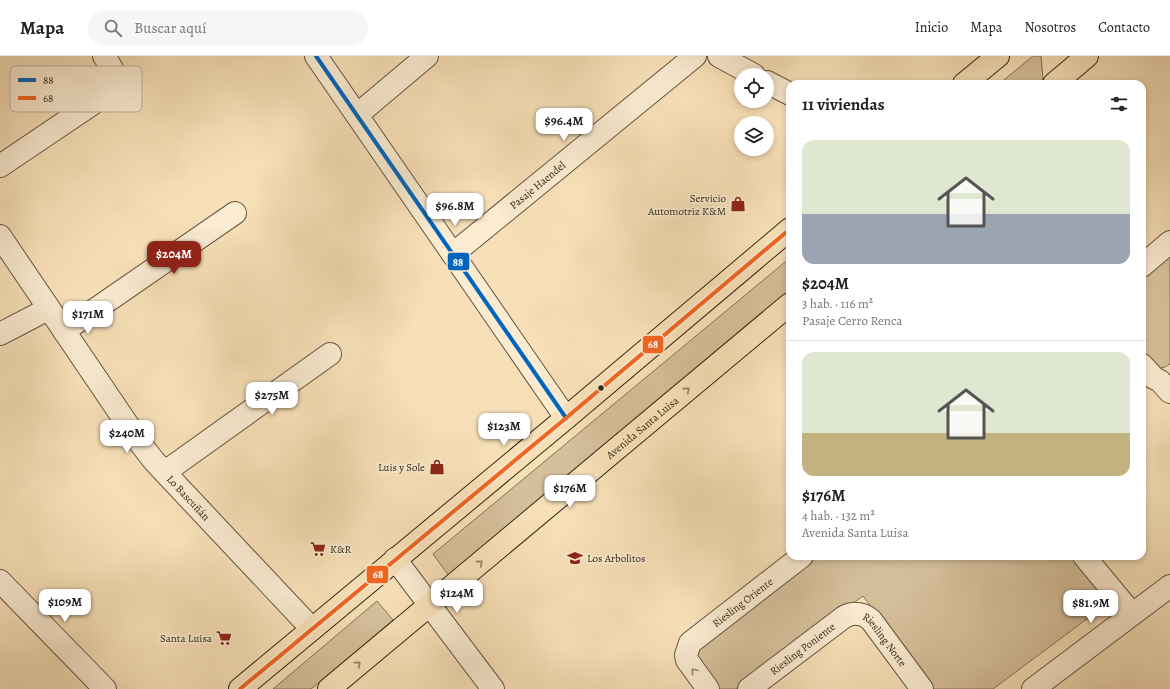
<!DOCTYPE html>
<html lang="es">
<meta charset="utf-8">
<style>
:root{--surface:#fff;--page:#f6f6f6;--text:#222;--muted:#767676;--line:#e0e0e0;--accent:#8f2418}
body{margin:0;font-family:Alegreya,serif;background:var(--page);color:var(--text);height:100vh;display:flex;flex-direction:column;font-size:15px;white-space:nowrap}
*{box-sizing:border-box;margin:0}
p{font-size:13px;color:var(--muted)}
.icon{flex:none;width:22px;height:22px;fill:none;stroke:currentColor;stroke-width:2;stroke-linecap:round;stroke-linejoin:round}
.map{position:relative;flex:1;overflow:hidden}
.details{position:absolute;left:786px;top:24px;width:360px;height:480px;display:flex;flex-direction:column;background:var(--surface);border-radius:12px;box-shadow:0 2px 6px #0003}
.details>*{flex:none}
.fabs{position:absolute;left:734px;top:12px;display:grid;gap:8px}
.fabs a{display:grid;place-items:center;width:40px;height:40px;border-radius:50%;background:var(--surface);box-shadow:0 2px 6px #0003;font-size:20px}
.price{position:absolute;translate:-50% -34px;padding:0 9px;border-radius:8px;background:#fff;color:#222;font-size:13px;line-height:26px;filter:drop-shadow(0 1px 2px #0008)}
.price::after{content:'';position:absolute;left:50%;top:24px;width:12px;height:9px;margin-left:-6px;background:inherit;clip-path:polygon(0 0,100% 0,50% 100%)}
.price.selected{background:var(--accent);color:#fff}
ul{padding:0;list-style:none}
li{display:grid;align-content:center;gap:8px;height:212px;padding:0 16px}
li+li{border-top:1px solid var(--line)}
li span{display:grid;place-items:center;height:124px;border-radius:12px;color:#555}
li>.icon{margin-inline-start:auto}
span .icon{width:72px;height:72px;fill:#fffc;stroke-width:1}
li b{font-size:17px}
h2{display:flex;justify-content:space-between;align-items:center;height:48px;padding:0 16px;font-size:17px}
header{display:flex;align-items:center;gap:24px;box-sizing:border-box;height:56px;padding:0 20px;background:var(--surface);border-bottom:1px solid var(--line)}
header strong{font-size:19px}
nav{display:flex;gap:22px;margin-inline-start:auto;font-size:14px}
.search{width:280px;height:36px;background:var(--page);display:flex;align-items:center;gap:10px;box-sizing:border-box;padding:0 14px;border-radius:22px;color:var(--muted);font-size:15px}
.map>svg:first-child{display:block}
.green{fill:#d6c09c;stroke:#857358}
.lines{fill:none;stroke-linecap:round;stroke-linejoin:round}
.minor-casing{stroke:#65543e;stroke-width:24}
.major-casing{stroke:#342615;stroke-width:24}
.minor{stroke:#faebd1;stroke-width:22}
.major{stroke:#f7e0b8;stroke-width:22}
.bus-1-casing{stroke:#faebd1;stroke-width:7}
.bus-2-casing{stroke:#faebd1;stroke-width:7}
.bus-1{stroke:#0065bd;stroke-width:4}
.bus-2{stroke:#f26522;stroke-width:4}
.oneway{stroke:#968366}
.oneway2{stroke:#978873}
.bus-dot{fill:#342615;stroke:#faebd1;stroke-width:1.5}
.labels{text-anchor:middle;stroke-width:3.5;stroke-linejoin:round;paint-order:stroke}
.street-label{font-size:11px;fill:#342615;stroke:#faebd1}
.poi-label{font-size:11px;fill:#342615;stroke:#faebd1;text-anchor:end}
.key{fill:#faebd1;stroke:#bfb099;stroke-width:1}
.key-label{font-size:11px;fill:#342615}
.line-badge{stroke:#faebd1;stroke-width:1.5}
.badge-label{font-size:11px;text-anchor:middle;font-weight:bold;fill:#fff}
</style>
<header>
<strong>Mapa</strong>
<div class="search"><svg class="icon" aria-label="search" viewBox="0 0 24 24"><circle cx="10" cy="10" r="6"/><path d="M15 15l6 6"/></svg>Buscar aquí</div>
<nav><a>Inicio</a><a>Mapa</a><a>Nosotros</a><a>Contacto</a></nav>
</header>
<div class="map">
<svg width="1170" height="633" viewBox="0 0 1170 633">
<rect width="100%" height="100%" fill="#f7e0b8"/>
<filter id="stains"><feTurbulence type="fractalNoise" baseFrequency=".005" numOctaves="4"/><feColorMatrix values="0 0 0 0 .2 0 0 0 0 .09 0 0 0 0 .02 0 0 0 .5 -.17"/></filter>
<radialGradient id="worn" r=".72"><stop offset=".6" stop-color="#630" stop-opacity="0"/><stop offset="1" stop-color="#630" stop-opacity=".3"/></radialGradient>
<!-- green -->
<path class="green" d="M 1033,0 L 1041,0 L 1043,23 L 1037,28 L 999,28 Z
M 1170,196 L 1170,308 C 1156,318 1151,307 1142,297 L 1142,220 Z
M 790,202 L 790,235 L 449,520 L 433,498 Z
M 812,500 L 1070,500 L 1106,545 L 1103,551 L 993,633 L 933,633 L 863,540 L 736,633 L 716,633 L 694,596 Z
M 377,545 L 393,564 L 311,633 L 273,633 Z"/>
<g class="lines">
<defs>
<g id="minor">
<path d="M 316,0 L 566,362"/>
<path d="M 719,0 L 754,19"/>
<path d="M 767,26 L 790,38"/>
<path d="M 357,59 L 427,0"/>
<path d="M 0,110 L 107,38 C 120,24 114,14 104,0"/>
<path id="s1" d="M 0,180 L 140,387 L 154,405 L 312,573"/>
<path id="s2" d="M 453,198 L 695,0"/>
<path d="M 1142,210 L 1170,186"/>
<path d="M 64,275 L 235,157"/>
<path d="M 0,278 L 48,253"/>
<path d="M 1142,309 L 1154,322 L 1160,325 L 1170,336"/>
<path d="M 165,416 L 330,298"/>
<path d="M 1084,500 L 1132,558"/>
<path d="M 395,503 L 493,633"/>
<path d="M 0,525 L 105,633"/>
<path id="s3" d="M 708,633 L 687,604 L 686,599 L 690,587 L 802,500"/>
<path id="s4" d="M 749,633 L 844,561 C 853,556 863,557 871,564 L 922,633"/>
<path d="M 1033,633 L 1170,530"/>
</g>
<g id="major">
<path d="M 964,28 L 998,0"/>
<path d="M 1054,28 L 1087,0"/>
<path d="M 240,633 L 566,362 L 790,173"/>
<path id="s5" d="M 329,633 L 790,248"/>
</g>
</defs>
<!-- minor casing -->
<use href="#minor" class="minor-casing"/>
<!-- major casing -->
<use href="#major" class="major-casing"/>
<!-- minor -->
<use href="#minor" class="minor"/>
<!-- major -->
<use href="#major" class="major"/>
<defs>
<path id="bus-1" d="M 316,0 L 566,362"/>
<path id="bus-2" d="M 240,633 L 566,362 L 790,173"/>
</defs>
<!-- bus-1 casing -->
<use href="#bus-1" class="bus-1-casing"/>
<!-- bus-2 casing -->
<use href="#bus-2" class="bus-2-casing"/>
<!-- bus-1 -->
<use href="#bus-1" class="bus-1"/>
<!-- bus-2 -->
<use href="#bus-2" class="bus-2"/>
</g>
<!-- one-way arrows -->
<defs><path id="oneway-chevron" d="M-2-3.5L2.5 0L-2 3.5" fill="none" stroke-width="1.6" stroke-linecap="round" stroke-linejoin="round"/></defs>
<g class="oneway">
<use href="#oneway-chevron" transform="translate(687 334) rotate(-40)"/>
<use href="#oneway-chevron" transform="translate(480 507) rotate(-40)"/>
<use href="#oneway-chevron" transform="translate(358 608) rotate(-40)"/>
</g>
<use class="oneway2" href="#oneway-chevron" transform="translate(694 615) rotate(-128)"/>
<!-- icons -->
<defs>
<symbol id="shop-bare" viewBox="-9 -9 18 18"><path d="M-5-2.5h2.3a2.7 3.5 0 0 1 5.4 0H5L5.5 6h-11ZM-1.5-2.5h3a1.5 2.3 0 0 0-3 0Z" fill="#8f2418" stroke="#faebd1" stroke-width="2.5" paint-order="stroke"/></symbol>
<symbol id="supermarket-bare" viewBox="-9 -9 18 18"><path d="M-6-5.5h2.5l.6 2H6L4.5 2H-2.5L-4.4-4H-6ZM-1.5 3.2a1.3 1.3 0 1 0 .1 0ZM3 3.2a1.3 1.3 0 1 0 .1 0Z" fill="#8f2418" stroke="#faebd1" stroke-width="2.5" paint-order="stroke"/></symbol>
<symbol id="school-bare" viewBox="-9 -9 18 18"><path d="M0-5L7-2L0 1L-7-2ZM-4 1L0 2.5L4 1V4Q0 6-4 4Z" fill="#8f2418" stroke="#faebd1" stroke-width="2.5" paint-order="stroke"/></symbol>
</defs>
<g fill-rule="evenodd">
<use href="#shop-bare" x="727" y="137" width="22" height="22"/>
<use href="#shop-bare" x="426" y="400" width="22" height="22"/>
<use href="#supermarket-bare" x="307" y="482" width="22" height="22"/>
<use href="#school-bare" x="564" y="491" width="22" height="22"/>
<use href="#supermarket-bare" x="213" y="571" width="22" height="22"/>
</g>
<!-- markers -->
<circle class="bus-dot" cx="601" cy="332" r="3.5"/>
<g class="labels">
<!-- street labels -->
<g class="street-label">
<text dy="4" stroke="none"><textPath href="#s2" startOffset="109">Pasaje Haendel</textPath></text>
<text dy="4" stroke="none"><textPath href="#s5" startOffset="408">Avenida Santa Luisa</textPath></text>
<text dy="4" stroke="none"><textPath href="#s1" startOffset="323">Lo Bascuñán</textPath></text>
<text dy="4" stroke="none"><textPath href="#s3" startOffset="120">Riesling Oriente</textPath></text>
<text dy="4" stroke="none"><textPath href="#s4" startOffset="172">Riesling Norte</textPath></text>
<text dy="4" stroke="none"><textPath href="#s4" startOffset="67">Riesling Poniente</textPath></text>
</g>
<!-- poi labels -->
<g class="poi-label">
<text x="726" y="146">Servicio<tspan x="726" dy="13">Automotriz K&amp;M</tspan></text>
<text x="425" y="415">Luis y Sole</text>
<text x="330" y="497" text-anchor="start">K&amp;R</text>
<text x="587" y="506" text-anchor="start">Los Arbolitos</text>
<text x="212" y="586">Santa Luisa</text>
</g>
</g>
<!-- legend -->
<rect x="10" y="10" width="132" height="46" rx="6" class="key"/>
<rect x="18" y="22" width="18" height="4" fill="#0065bd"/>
<rect x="18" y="40" width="18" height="4" fill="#f26522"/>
<g class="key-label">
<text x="43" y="28">88</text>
<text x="43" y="46">68</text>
</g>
<g class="line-badge">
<rect x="447" y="196" width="23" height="19" rx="4" fill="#0065bd"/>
<rect x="642" y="279" width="22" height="19" rx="4" fill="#f26522"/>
<rect x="366" y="509" width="23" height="19" rx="4" fill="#f26522"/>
</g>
<g class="badge-label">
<text x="458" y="210">88</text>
<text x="653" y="292">68</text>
<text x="378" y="522">68</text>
</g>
<rect width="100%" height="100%" filter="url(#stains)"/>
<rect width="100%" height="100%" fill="url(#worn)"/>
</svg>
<div class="fabs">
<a><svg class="icon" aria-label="locate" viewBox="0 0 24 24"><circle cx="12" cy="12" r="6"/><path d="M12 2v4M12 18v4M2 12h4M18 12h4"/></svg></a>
<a><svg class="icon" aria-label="layers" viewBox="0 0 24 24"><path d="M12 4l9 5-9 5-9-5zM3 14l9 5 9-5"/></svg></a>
</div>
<b class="price" style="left:564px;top:86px">$96.4M</b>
<b class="price" style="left:455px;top:171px">$96.8M</b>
<b class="price selected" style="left:174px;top:219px">$204M</b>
<b class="price" style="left:88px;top:279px">$171M</b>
<b class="price" style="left:272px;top:360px">$275M</b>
<b class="price" style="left:504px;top:391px">$123M</b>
<b class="price" style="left:127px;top:398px">$240M</b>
<b class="price" style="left:570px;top:453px">$176M</b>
<b class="price" style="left:457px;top:558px">$124M</b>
<b class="price" style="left:65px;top:567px">$109M</b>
<b class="price" style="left:1091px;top:568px">$81.9M</b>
<section class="details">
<h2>11 viviendas<svg class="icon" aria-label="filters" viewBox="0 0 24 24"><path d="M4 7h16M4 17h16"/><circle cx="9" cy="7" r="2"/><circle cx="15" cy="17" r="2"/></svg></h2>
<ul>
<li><span style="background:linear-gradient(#dfe7d0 60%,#9aa5b1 0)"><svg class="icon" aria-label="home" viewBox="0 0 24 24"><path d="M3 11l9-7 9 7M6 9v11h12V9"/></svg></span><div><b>$204M</b><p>3 hab. · 116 m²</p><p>Pasaje Cerro Renca</p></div></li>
<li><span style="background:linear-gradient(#dfe7d0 65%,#c2b280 0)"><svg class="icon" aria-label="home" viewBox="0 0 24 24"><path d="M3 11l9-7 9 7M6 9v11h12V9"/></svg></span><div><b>$176M</b><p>4 hab. · 132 m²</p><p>Avenida Santa Luisa</p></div></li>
</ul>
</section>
</div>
